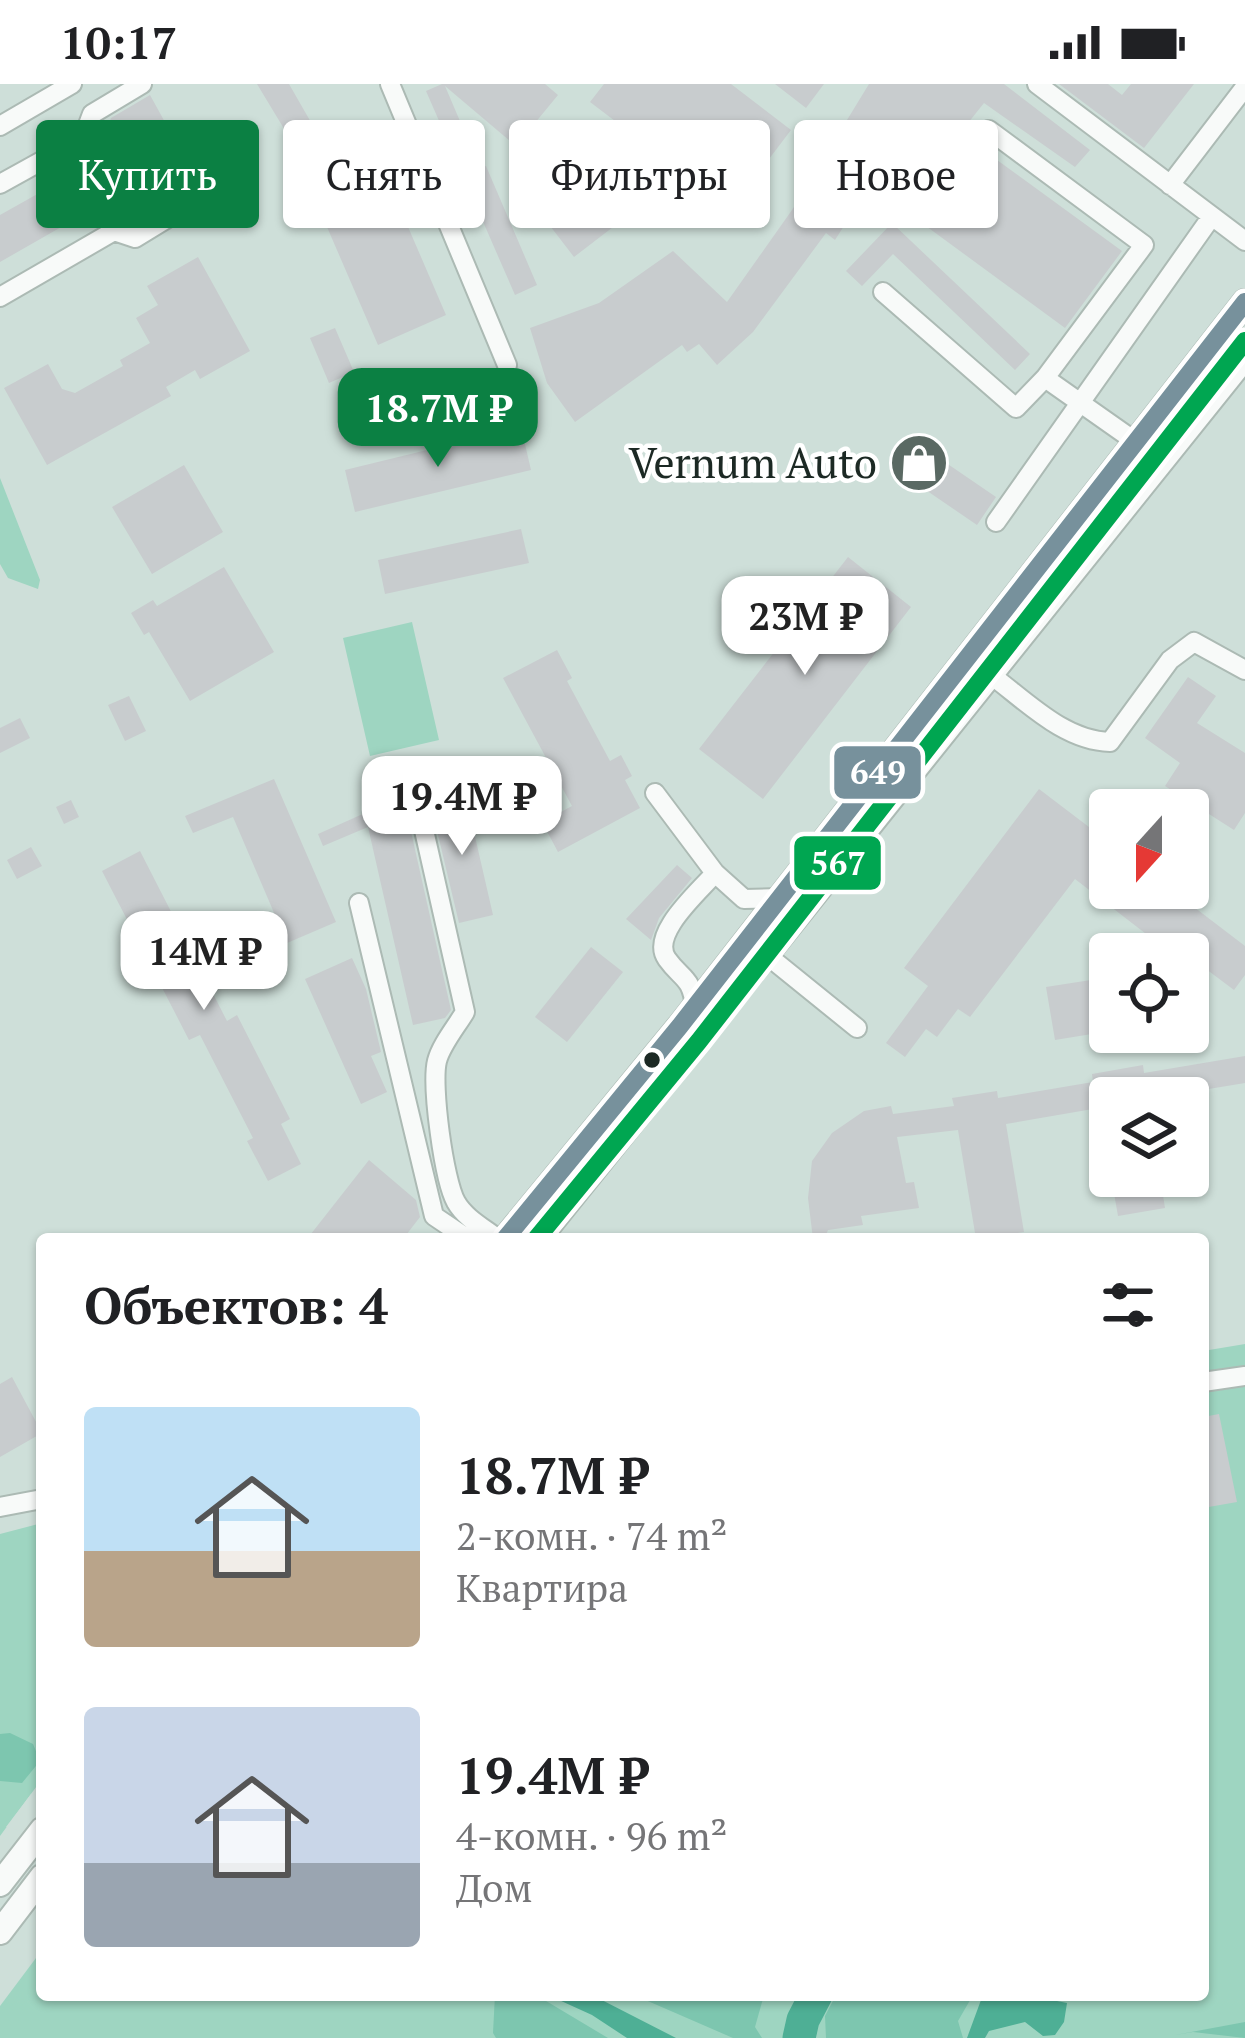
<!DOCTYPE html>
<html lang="ru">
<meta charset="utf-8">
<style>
:root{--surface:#fff;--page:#f2f2f2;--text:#202124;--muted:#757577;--accent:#0b8043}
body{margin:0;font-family:"PT Serif",serif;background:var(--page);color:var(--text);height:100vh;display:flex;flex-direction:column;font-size:45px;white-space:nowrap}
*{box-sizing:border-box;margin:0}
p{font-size:39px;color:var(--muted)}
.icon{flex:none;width:66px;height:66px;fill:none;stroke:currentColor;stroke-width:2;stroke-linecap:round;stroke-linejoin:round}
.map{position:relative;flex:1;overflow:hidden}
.panel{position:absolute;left:36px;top:1149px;width:1173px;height:768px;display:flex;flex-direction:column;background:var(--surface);border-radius:12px;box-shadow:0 3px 9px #0004}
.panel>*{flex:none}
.guide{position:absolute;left:36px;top:36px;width:1173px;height:108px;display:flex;gap:24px}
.needle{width:78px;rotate:201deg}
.fabs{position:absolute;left:1089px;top:705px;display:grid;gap:24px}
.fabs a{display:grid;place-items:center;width:120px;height:120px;border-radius:12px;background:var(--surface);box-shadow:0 3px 9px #0004;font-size:60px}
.price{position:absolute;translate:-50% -102px;padding:0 27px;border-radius:24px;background:#fff;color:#222;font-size:39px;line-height:78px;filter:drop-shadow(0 3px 6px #0008)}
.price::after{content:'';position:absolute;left:50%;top:72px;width:36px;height:27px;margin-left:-18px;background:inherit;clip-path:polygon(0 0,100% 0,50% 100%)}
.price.on{background:var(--accent);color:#fff}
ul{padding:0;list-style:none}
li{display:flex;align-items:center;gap:36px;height:300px;padding:0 48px}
li span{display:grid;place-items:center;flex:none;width:336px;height:240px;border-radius:12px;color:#555}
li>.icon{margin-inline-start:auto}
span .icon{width:144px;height:144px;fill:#fffc;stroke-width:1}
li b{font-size:51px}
h2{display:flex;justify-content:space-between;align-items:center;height:144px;padding:0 48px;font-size:51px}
.chip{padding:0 42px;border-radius:12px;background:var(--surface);box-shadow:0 3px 9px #0004;font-size:42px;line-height:108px}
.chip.on{background:var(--accent);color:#fff}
.status{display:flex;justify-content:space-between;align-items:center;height:84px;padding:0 60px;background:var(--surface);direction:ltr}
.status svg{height:33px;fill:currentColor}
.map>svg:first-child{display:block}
.green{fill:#9ed5c1}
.forest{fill:#7dc6af}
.water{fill:#4eaf95}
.pier{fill:#cedfd9}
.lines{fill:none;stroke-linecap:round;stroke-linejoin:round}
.river{stroke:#4eaf95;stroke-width:33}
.building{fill:#c8ccce}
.minor-casing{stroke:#acbab4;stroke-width:22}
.major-casing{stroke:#acbab4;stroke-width:28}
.minor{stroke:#f8faf9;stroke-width:18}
.major{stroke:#f8faf9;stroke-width:24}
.bus-1-casing{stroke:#fff;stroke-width:27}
.bus-2-casing{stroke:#fff;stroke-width:27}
.bus-1{stroke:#77919c;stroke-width:18}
.bus-2{stroke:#00a651;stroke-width:18}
.bus-dot{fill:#1c2924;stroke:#fff;stroke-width:4.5}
.labels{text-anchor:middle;stroke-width:9;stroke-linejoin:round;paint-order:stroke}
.poi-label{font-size:42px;fill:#1c2924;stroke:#fff;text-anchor:end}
.line-badge{stroke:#fff;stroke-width:4.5}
.badge-label{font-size:33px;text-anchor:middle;font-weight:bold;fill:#fff}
</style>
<div class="status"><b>10:17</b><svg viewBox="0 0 49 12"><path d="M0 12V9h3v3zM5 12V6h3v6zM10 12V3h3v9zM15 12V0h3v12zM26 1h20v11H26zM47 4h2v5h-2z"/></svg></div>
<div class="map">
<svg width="1245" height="1954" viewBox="0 0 1245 1954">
<rect width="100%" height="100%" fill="#cedfd9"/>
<!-- green -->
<path class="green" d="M 0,394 L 40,496 L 38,505 L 8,494 L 0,480 Z
M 412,538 L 439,656 L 370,672 L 343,554 Z
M 1245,1260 L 1245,1954 L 0,1954 L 0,1922 L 42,1866 L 42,1911 L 1203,1911 L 1203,1267 Z
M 42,1439 L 42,1695 L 0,1752 L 0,1450 Z"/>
<!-- forest -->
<path class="forest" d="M 10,1649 L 33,1660 L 40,1677 L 22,1699 L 0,1697 L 0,1650 Z
M 495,1911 L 536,1911 L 608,1954 L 496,1954 L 493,1949 Z
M 634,1911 L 764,1911 L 755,1943 L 762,1954 L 733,1954 Z
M 836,1911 L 973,1911 L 958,1937 L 963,1954 L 826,1954 L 825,1932 Z
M 1245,1938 L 1245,1954 L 1193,1948 L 1175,1951 Z"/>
<!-- water -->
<path class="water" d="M 548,1911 L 592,1911 L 676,1954 L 627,1954 L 592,1931 Z
M 998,1911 L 1027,1911 L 1067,1919 L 1064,1938 L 1055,1951 L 1043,1952 L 1025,1938 L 989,1947 L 985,1954 L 967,1954 L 981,1916 Z"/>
<!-- pier -->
<path class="pier" d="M 31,1710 L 42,1713 L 42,1753 L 6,1743 Z"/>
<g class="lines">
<!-- river -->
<path class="river" d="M 799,1954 L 803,1936 L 816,1911"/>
</g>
<!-- building -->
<path class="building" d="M 257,0 L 289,0 L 320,54 L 362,36 L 446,231 L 378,261 L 286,48 Z
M 442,0 L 545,0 L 558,11 L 516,62 L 445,2 L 480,84 L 486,82 L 537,201 L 515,211 L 426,7 Z
M 604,0 L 731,0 L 791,46 L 731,125 L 590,18 Z
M 775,0 L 824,0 L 806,24 Z
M 869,0 L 1004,0 L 1090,66 L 1075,83 L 984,19 L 960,49 L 1122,167 L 1065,244 L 870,101 L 835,156 L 826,149 L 753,248 L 717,281 L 699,260 L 687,268 L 682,261 L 575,338 L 547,299 L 530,244 L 599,219 L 673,167 L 727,218 L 792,126 Z
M 1059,0 L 1108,0 L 1122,11 L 1131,0 L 1194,0 L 1144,64 Z
M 150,11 L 177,60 L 179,71 L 168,90 L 171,97 L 137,114 L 105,53 L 111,34 Z
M 579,61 L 630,130 L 574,173 L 544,134 L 575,111 L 553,81 Z
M 57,99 L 77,134 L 0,178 L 0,131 Z
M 892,139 L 1030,270 L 1015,286 L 893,170 L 862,202 L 846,187 Z
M 198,173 L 250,267 L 200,295 L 195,286 L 166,303 L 171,312 L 47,381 L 4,304 L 48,280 L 62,305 L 75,309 L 123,282 L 120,276 L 150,259 L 136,234 L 158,221 L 147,202 Z
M 335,244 L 354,288 L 329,299 L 310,254 Z
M 521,343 L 531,386 L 355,428 L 345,386 Z
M 917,359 L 996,413 L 977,441 L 898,387 Z
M 184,381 L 223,448 L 152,490 L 112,423 Z
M 521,445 L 529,479 L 385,510 L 378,476 Z
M 848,473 L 911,523 L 763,715 L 699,665 Z
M 224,483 L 274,568 L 190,617 L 149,548 L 144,551 L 131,529 L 153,516 L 157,522 Z
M 557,566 L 572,594 L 567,597 L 610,677 L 621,671 L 632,692 L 625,696 L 640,724 L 558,768 L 542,738 L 572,722 L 503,594 Z
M 1188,593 L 1216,612 L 1197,639 L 1245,669 L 1245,729 L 1234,746 L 1165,702 L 1180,679 L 1145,654 Z
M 129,612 L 146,647 L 125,657 L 108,621 Z
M 20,634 L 30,654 L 0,669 L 0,644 Z
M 274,695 L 336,838 L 287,859 L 233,733 L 193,749 L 185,732 Z
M 1039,705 L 1110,759 L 1110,804 L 1169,804 L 1245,862 L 1245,891 L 1234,906 L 1202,882 L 1197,889 L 1188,882 L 1188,870 L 1172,870 L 1075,795 L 970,933 L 958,925 L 937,953 L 926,945 L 905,973 L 886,959 L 928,902 L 904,884 Z
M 465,709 L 493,831 L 459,839 L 430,717 Z
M 403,712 L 451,926 L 445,934 L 413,941 L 368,743 L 323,762 L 318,750 L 365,729 L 364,721 Z
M 71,716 L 79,733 L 64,740 L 56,723 Z
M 31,763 L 42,782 L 17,795 L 7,776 Z
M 140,767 L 227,937 L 237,931 L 290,1035 L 281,1040 L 301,1080 L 268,1097 L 247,1057 L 253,1054 L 200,951 L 189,956 L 102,787 Z
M 677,781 L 692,794 L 659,834 L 651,856 L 626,835 Z
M 591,863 L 623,888 L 567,958 L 535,933 Z
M 352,874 L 366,905 L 381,968 L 371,972 L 387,1008 L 361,1020 L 305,895 Z
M 1110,893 L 1110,947 L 1055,956 L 1046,903 Z
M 1245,972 L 1245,999 L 1154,1014 L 1110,1014 L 1110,1022 L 1006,1040 L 1024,1148 L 976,1155 L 958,1046 L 897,1053 L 906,1099 L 914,1098 L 919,1124 L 861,1132 L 863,1141 L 828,1146 L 825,1153 L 813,1155 L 808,1114 L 812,1077 L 832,1049 L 864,1027 L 891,1022 L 893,1030 L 954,1022 L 952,1014 L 997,1007 L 998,1014 L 1093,998 L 1092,990 L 1143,981 L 1144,989 Z
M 369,1076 L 416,1116 L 420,1133 L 403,1155 L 307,1155 Z
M 1111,1092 L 1160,1092 L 1165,1124 L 1118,1132 Z
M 12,1293 L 42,1349 L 0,1373 L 0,1300 Z
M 1219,1330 L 1237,1418 L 1203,1424 L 1203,1333 Z"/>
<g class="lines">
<defs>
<path id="minor" d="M 390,0 L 507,281
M 1037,0 L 1245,157
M 0,42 L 72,0
M 989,46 L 1144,161 L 1045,294 L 1136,358
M 0,100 L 83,54 L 92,30 L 142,0
M 1170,101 L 1245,3
M 114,147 L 135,154 L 171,132
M 883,208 L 1016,324 L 1045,294
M 0,213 L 114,147 L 123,125 L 83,54
M 996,438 L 1212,132
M 991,591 C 1026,617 1064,657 1110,658 L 1170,576 L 1194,558 L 1245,586
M 655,709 L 715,789
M 419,724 L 465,928 C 456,943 441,961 437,977 C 431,1001 444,1097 456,1118 C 465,1134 484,1144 498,1155
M 359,819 L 434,1132 L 468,1155
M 768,872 L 857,944
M 695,922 C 691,892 682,896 667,875 C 649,850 700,807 715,789 L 744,815 L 779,814
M 1203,1298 L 1245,1292
M 0,1423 L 42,1415"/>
<path id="major" d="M 505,1155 L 680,942 L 1245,218
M 538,1155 L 1245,273
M 0,1800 L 42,1746
M 0,1848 L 42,1793"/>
</defs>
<!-- minor casing -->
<use href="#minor" class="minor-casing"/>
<!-- major casing -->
<use href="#major" class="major-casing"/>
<!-- minor -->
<use href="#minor" class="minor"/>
<!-- major -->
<use href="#major" class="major"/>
<defs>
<path id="bus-1" d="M 505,1155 L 680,942 L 1245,218"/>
<path id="bus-2" d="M 536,1155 L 699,957 L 1245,257"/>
</defs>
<!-- bus-1 casing -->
<use href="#bus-1" class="bus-1-casing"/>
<!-- bus-2 casing -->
<use href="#bus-2" class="bus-2-casing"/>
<!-- bus-1 -->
<use href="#bus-1" class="bus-1"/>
<!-- bus-2 -->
<use href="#bus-2" class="bus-2"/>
</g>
<!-- icons -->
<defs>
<symbol id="shop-disc" viewBox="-11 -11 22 22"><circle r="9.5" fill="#5a6963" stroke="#fff"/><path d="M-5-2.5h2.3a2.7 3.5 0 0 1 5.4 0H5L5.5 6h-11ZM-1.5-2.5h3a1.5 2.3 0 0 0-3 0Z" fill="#fff"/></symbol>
</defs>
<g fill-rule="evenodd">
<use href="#shop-disc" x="886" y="346" width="66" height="66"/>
</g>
<!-- markers -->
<circle class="bus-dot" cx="652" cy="976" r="10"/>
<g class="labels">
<!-- poi labels -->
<g class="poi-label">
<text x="877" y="394">Vernum Auto</text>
</g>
</g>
<g class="line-badge">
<rect x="832" y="660" width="91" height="57" rx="12" fill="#77919c"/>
<rect x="792" y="750" width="91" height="58" rx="12" fill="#00a651"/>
</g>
<g class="badge-label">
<text x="878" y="700">649</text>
<text x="838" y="791">567</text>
</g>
</svg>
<div class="fabs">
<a><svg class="needle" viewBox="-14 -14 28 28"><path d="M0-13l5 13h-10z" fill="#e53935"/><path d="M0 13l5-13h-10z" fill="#757577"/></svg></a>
<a><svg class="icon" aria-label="locate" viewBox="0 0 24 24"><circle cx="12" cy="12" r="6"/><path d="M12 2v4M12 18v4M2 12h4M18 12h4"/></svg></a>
<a><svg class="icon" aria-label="layers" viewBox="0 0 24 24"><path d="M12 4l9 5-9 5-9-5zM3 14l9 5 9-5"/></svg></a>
</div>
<b class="price on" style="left:438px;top:386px">18.7M ₽</b>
<b class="price" style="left:805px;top:594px">23M ₽</b>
<b class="price" style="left:462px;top:774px">19.4M ₽</b>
<b class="price" style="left:204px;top:929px">14M ₽</b>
<div class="guide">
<a class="chip on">Купить</a>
<a class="chip">Снять</a>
<a class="chip">Фильтры</a>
<a class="chip">Новое</a>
</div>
<section class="panel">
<h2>Объектов: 4<svg class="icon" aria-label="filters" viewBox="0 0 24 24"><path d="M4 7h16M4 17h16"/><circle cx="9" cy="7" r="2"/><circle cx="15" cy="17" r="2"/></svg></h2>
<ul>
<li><span style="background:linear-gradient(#bfe0f5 60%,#b9a48a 0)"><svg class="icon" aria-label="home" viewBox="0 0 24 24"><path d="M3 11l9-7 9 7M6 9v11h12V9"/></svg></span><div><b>18.7M ₽</b><p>2-комн. · 74 m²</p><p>Квартира</p></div></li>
<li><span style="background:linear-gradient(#c9d6e8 65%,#9aa5b1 0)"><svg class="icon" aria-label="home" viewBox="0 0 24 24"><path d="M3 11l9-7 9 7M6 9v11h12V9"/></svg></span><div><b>19.4M ₽</b><p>4-комн. · 96 m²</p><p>Дом</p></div></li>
</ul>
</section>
</div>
